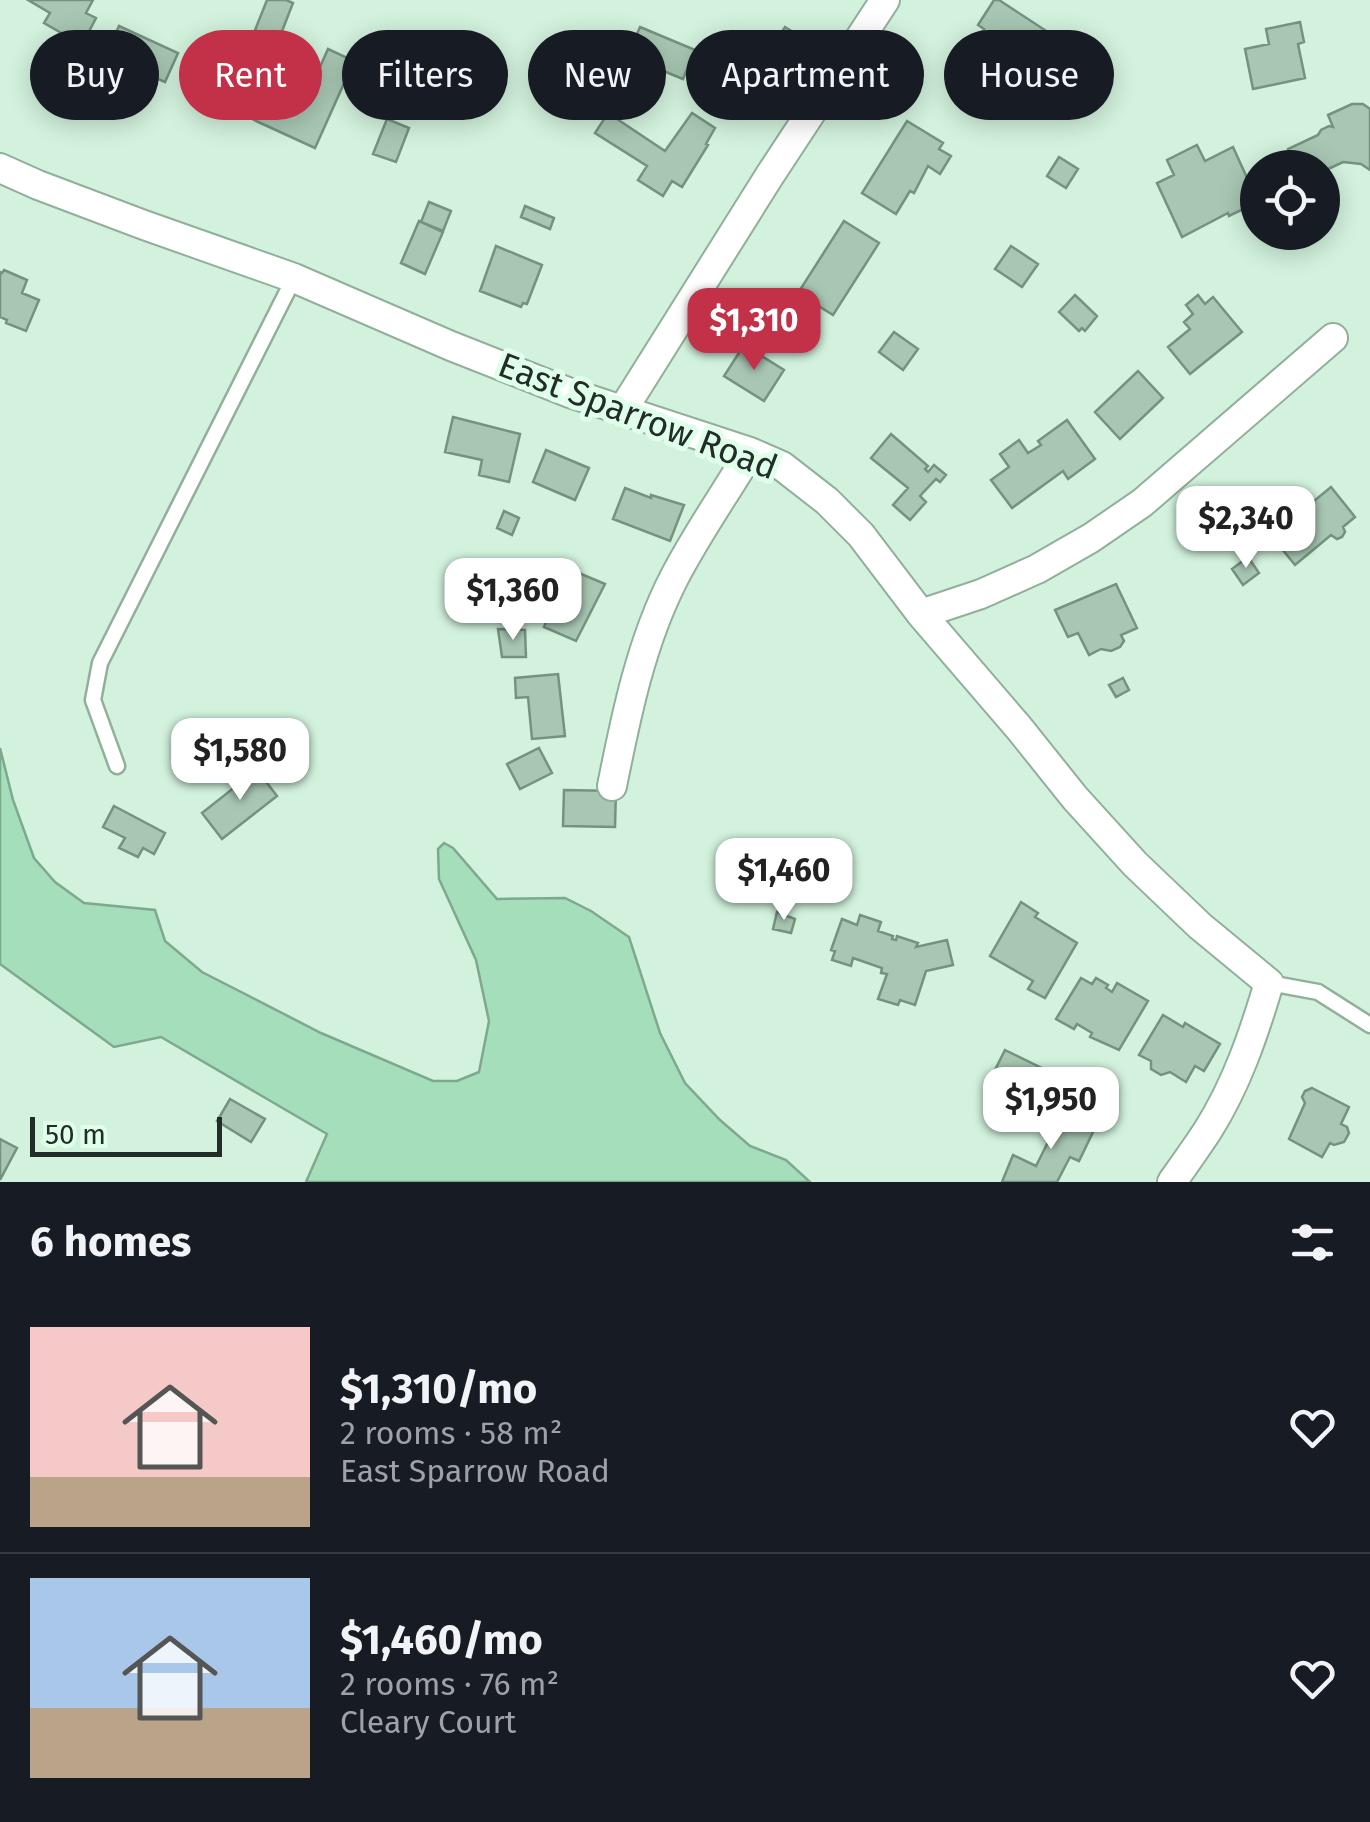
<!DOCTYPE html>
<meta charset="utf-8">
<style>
:root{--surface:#171b24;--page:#20242c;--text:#f1f3f6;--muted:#9ea1a6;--line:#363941;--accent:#c23147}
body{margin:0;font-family:"Fira Sans",sans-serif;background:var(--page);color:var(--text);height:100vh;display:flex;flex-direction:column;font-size:38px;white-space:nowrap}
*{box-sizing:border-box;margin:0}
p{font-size:32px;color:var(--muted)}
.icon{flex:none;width:55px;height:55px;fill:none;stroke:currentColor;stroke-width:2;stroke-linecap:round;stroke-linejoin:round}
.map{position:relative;height:1182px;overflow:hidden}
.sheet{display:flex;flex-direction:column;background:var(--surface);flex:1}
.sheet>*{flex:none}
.guide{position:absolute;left:30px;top:30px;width:1310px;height:90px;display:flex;gap:20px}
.buttons{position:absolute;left:1240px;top:150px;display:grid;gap:20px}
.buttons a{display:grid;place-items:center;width:100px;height:100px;border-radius:50%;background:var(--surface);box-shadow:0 5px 25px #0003;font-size:50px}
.scale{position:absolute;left:30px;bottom:25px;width:192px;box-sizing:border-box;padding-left:10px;border:5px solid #212d26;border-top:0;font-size:28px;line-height:35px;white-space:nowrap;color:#212d26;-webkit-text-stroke:8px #dfffea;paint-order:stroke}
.price{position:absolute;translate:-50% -85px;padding:0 22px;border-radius:20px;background:#fff;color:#222;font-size:32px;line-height:65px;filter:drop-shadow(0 2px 5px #0008)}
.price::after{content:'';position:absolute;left:50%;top:60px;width:30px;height:22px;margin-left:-15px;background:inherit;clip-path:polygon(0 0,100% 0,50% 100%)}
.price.current{background:var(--accent);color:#fff}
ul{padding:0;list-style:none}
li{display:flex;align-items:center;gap:30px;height:250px;padding:0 30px}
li+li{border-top:2px solid var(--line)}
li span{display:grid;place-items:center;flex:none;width:280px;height:200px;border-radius:0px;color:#555}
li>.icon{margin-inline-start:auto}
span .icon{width:120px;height:120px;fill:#fffc;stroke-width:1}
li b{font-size:42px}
h2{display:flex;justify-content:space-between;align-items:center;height:120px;padding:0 30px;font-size:42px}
.tag{padding:0 35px;border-radius:45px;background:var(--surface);box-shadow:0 5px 25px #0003;font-size:35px;line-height:90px}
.tag.current{background:var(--accent);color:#fff}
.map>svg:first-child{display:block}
.water{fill:#a5deba;stroke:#7da98e;stroke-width:2.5}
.building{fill:#a8c7b3;stroke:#759280;stroke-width:2.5}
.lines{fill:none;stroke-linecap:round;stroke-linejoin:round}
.service-casing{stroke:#91af9b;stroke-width:19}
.minor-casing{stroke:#91af9b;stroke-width:32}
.service{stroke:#fff;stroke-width:14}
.minor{stroke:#fff;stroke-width:28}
.labels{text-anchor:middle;stroke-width:10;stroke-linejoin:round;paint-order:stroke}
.street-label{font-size:35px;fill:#212d26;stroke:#dfffea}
</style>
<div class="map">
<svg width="1370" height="1182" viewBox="0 0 1370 1182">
<rect width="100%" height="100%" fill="#d2f2dd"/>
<!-- water -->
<path class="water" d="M 0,748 L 13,800 L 34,858 L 55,882 L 84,903 L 155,910 L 165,941 L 202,972 L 321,1033 L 433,1081 L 457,1081 L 479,1072 L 489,1021 L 476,960 L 439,879 L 438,849 L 444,843 L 453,848 L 497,899 L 565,898 L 591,911 L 629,937 L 660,1033 L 685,1083 L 720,1120 L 750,1146 L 786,1160 L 810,1182 L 306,1182 L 327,1134 L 161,1037 L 114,1047 L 0,964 Z"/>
<!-- building -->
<path class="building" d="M 28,0 L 93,0 L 86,13 L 96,18 L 85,39 L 75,34 L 72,39 L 44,23 L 50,13 Z
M 267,0 L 286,0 L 293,3 L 279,39 L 255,30 Z
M 994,0 L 999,0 L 1054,36 L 1040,58 L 1026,48 L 992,101 L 959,79 L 975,55 L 970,51 L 984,29 L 978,25 Z
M 1300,22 L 1304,42 L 1298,44 L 1305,78 L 1253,89 L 1245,49 L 1269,44 L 1266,29 Z
M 119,26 L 178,53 L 165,82 L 154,77 L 151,82 L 140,77 L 142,73 L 106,56 Z
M 640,27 L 695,50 L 683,79 L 627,56 Z
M 785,27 L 801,37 L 793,50 L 777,40 Z
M 451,34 L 470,42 L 454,78 L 436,70 Z
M 408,35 L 422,45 L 406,67 L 392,56 Z
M 328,49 L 354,61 L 315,148 L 254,120 L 276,71 L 311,87 Z
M 1352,104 L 1363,104 L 1370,109 L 1370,170 L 1361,164 L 1343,162 L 1322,172 L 1322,168 L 1297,168 L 1288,149 L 1318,135 L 1321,130 L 1329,126 L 1333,127 L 1328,115 Z
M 608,113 L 665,151 L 692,113 L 715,128 L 706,144 L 708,145 L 682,187 L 672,181 L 663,196 L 638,180 L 647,166 L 595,133 Z
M 387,119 L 409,128 L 396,162 L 373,154 Z
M 907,121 L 943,143 L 939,149 L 951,156 L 940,174 L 928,166 L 914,193 L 910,191 L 896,214 L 862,193 Z
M 1197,145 L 1205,161 L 1233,147 L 1258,202 L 1229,216 L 1228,213 L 1182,237 L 1157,183 L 1174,175 L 1167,160 Z
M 1059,157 L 1078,169 L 1066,188 L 1047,176 Z
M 429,202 L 451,211 L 443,231 L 421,222 Z
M 525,206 L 554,218 L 550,229 L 521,217 Z
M 419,221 L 443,232 L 425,274 L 401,263 Z
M 844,221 L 879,243 L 833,315 L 798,293 Z
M 496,246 L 542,265 L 527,304 L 523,303 L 521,307 L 480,291 Z
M 1011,246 L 1038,264 L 1022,287 L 995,269 Z
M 4,270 L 27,280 L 22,293 L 39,300 L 26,331 L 6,323 L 7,320 L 0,317 L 0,272 L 2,273 Z
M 747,291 L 780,311 L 769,330 L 736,309 Z
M 1075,295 L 1097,316 L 1085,331 L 1082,328 L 1079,331 L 1059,312 Z
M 1198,295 L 1205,304 L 1213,297 L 1242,332 L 1190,374 L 1168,347 L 1190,329 L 1184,322 L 1193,314 L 1186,305 Z
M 894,332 L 918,349 L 903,370 L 879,352 Z
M 744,345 L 784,370 L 764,401 L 724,376 Z
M 1138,371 L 1163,398 L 1120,439 L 1095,412 Z
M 453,417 L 520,434 L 509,482 L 479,475 L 482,460 L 445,452 Z
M 1067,420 L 1095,459 L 1068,479 L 1063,471 L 1012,508 L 991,480 L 1009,467 L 1000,454 L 1019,440 L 1028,453 L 1041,445 L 1038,441 Z
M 891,434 L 928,466 L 925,469 L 928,472 L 934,465 L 946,475 L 940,482 L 936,479 L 920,496 L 926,502 L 910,520 L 893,505 L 908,488 L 871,458 Z
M 546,450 L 589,468 L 575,500 L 533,482 Z
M 1331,487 L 1355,517 L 1343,527 L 1345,532 L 1342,537 L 1337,539 L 1331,535 L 1295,565 L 1256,517 L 1281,497 L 1293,513 L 1306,503 L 1308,506 Z
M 625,488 L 651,498 L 651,495 L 684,505 L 670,541 L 613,519 Z
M 504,511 L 519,518 L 512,535 L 497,528 Z
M 1248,557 L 1259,573 L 1243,585 L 1232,569 Z
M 574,571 L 605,584 L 576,641 L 544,627 L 554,603 L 538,597 L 545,579 L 567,587 Z
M 1116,584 L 1137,628 L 1121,635 L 1124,641 L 1120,647 L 1111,651 L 1101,649 L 1089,655 L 1078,633 L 1068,637 L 1055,610 Z
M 498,629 L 525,630 L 526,657 L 502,657 Z
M 558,674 L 565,736 L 532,739 L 528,697 L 516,698 L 515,678 Z
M 1123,678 L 1129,690 L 1116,697 L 1109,685 Z
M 539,748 L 552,773 L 520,789 L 507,764 Z
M 254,766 L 277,796 L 222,839 L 202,813 L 235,787 L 232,784 Z
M 564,790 L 616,791 L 615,827 L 563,826 Z
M 114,806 L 165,833 L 154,854 L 143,848 L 138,857 L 119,848 L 125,838 L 103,827 Z
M 1021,902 L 1038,913 L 1035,917 L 1077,943 L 1045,998 L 1028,989 L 1033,981 L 990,956 Z
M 777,912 L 795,919 L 791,933 L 773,929 Z
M 860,915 L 881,922 L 878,931 L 893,936 L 892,939 L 896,940 L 897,936 L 918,943 L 916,947 L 947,940 L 953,965 L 926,971 L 915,1005 L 900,1000 L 898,1005 L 878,999 L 887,974 L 881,973 L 882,968 L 853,958 L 851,966 L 832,960 L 835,951 L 831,950 L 842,919 L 857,925 Z
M 1081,978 L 1092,984 L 1096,978 L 1108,985 L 1106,988 L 1112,992 L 1117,983 L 1148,1001 L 1119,1050 L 1090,1037 L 1092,1033 L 1077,1024 L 1074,1029 L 1056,1019 Z
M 1163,1015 L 1183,1027 L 1185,1023 L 1220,1044 L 1204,1071 L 1195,1066 L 1186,1082 L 1170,1072 L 1161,1075 L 1151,1069 L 1151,1061 L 1139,1055 Z
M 1005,1050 L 1054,1074 L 1042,1097 L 995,1070 Z
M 1312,1088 L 1349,1107 L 1341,1124 L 1347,1127 L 1349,1133 L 1344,1142 L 1334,1145 L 1330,1143 L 1322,1157 L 1289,1139 L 1305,1103 L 1302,1097 L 1305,1091 Z
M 230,1099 L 265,1119 L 251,1142 L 217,1121 Z
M 1046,1109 L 1093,1132 L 1079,1161 L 1070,1157 L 1057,1182 L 1002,1182 L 1013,1155 L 1036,1166 L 1048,1142 L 1051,1144 L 1055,1135 L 1038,1127 Z
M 0,1139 L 17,1148 L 0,1180 Z"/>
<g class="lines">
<defs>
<path id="service" d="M 117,766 L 93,700 L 100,663 L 294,278
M 1269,983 L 1318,992 L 1370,1025"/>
<path id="minor" d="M 0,168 L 38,185 L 144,225 L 294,278 L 451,346 L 570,393 L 750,452 L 782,466 L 827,501 L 861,535 L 921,614 L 1019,728 L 1075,798 L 1135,864 L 1200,926 L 1269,983 C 1254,1033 1237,1084 1208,1130 C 1197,1147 1184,1165 1172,1182
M 622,411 L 770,175 L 885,0
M 921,614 L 981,594 L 1037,569 L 1091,538 L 1142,503 L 1333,338
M 612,786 C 626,716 641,642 674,578 C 696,535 725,494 750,452"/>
</defs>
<!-- service casing -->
<use href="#service" class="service-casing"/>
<!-- minor casing -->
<use href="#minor" class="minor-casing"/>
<!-- service -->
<use href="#service" class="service"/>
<!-- minor -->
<use href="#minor" class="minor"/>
</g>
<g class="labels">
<!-- street labels -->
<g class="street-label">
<text transform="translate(638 416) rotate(21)" y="12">East Sparrow Road</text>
</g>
</g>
</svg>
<div class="buttons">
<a><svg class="icon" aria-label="locate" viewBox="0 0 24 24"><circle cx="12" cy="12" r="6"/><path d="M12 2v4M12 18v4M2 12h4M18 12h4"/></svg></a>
</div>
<div class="scale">50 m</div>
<b class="price current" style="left:754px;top:373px">$1,310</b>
<b class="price" style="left:1246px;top:571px">$2,340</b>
<b class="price" style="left:513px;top:643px">$1,360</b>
<b class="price" style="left:240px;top:803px">$1,580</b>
<b class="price" style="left:784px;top:923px">$1,460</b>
<b class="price" style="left:1051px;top:1152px">$1,950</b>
<div class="guide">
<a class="tag">Buy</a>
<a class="tag current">Rent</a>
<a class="tag">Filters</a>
<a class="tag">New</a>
<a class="tag">Apartment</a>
<a class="tag">House</a>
</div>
</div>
<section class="sheet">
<h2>6 homes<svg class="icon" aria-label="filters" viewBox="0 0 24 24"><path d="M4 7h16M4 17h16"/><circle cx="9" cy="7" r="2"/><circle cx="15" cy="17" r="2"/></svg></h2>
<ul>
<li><span style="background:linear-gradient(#f6c9c9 75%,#b9a48a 0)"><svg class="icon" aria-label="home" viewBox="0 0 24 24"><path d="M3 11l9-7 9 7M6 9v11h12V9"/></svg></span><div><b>$1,310/mo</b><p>2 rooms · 58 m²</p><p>East Sparrow Road</p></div><svg class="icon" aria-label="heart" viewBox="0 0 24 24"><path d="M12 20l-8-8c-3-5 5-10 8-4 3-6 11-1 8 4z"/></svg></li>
<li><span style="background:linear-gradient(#a9c7e8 65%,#b9a48a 0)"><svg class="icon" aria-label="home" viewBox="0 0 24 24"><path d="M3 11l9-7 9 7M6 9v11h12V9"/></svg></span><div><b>$1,460/mo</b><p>2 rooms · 76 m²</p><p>Cleary Court</p></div><svg class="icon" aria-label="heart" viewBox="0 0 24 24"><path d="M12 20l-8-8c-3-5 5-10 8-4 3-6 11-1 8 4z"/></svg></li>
</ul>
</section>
